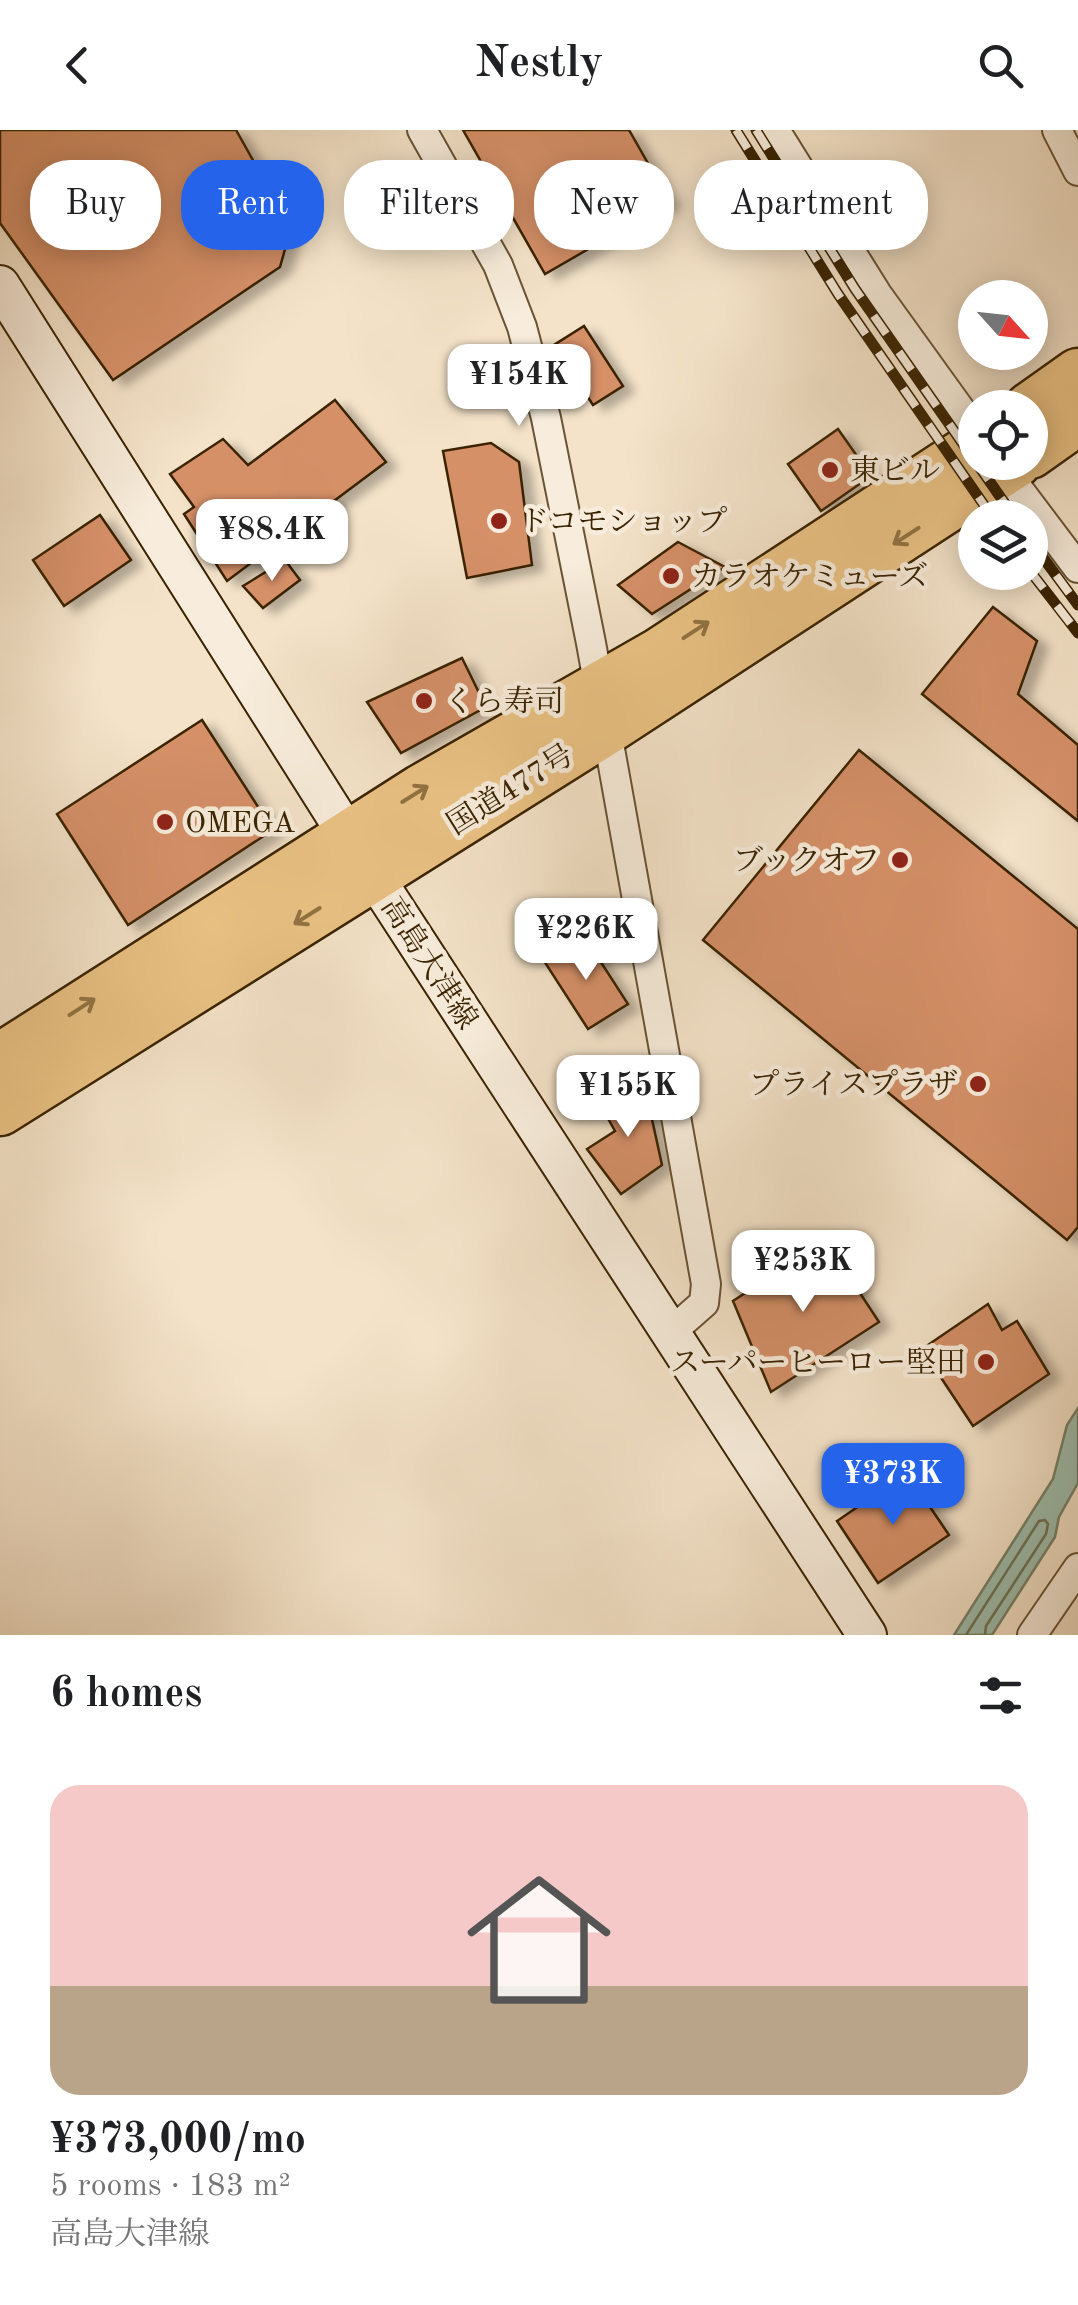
<!DOCTYPE html>
<meta charset="utf-8">
<style>
:root{--surface:#fff;--page:#f2f2f2;--text:#202124;--muted:#757577;--accent:#2563eb}
body{margin:0;font-family:"Old Standard TT","Noto Serif JP",serif;background:var(--page);color:var(--text);height:100vh;display:flex;flex-direction:column;font-size:38px;white-space:nowrap}
*{box-sizing:border-box;margin:0}
p{font-size:32px;color:var(--muted)}
.icon{flex:none;width:55px;height:55px;fill:none;stroke:currentColor;stroke-width:2;stroke-linecap:round;stroke-linejoin:round}
.map{position:relative;height:1505px;overflow:hidden}
.details{display:flex;flex-direction:column;background:var(--surface);flex:1}
.details>*{flex:none}
.top-card{position:absolute;left:30px;top:30px;width:1020px;height:90px;display:flex;gap:20px}
.needle{width:65px;rotate:117deg}
.controls{position:absolute;left:958px;top:150px;display:grid;gap:20px}
.controls a{display:grid;place-items:center;width:90px;height:90px;border-radius:50%;background:var(--surface);box-shadow:0 5px 25px #0003;font-size:50px}
.price{position:absolute;translate:-50% -85px;padding:0 22px;border-radius:20px;background:#fff;color:#222;font-size:32px;line-height:65px;filter:drop-shadow(0 2px 5px #0008)}
.price::after{content:'';position:absolute;left:50%;top:60px;width:30px;height:22px;margin-left:-15px;background:inherit;clip-path:polygon(0 0,100% 0,50% 100%)}
.price.selected{background:var(--accent);color:#fff}
ul{padding:0;list-style:none}
li{display:grid;align-content:center;gap:20px;height:530px;padding:0 50px}
li span{display:grid;place-items:center;height:310px;border-radius:30px;color:#555}
li>.icon{margin-inline-start:auto}
span .icon{width:180px;height:180px;fill:#fffc;stroke-width:1}
li b{font-size:42px}
h2{display:flex;justify-content:space-between;align-items:center;height:120px;padding:0 50px;font-size:42px}
.pill{padding:0 35px;border-radius:40px;background:var(--surface);box-shadow:0 5px 25px #0003;font-size:35px;line-height:90px}
.pill.selected{background:var(--accent);color:#fff}
header{display:flex;justify-content:space-between;align-items:center;height:130px;padding:0 50px;background:var(--surface);font-size:45px;font-weight:600}
.map>svg:first-child{display:block}
.water{fill:#9dbfaf;stroke:#758169;stroke-width:2.5}
.lines{fill:none;stroke-linecap:round;stroke-linejoin:round}
.shore{stroke:#6c7158;stroke-width:2.5}
.building{fill:#d59067;stroke:#3a2301;stroke-width:2.5;filter:url(#shadow)}
.street-casing{stroke:#685333;stroke-width:32}
.secondary-casing{stroke:#3a2301;stroke-width:42}
.highway-casing{stroke:#3a2301;stroke-width:55}
.street{stroke:#f8eddc;stroke-width:28}
.secondary{stroke:#f8eddc;stroke-width:38}
.highway{stroke:#eac284;stroke-width:50}
.rail-casing{stroke:#3a2301;stroke-width:11}
.rail{stroke:#f8eddc;stroke-width:8;stroke-dasharray:22;stroke-linecap:butt}
.oneway{stroke:#927242}
.poi-dot{fill:#8f2418;stroke:#f8eddc;stroke-width:4}
.labels{text-anchor:middle;stroke-width:9;stroke-linejoin:round;paint-order:stroke}
.poi-label{font-size:30px;fill:#3a2301;stroke:#f8eddc;text-anchor:start}
.street-label{font-size:30px;fill:#3a2301;stroke:#f8eddc}
</style>
<header><svg class="icon" aria-label="back" viewBox="0 0 24 24"><path d="M15 5l-7 7 7 7"/></svg>Nestly<svg class="icon" aria-label="search" viewBox="0 0 24 24"><circle cx="10" cy="10" r="6"/><path d="M15 15l6 6"/></svg></header>
<div class="map">
<svg width="1078" height="1505" viewBox="0 0 1078 1505">
<defs>
<filter id="shadow"><feDropShadow dx="11" dy="6" stdDeviation="5" flood-color="#0004"/></filter>
</defs>
<rect width="100%" height="100%" fill="#f4e3c9"/>
<filter id="stains"><feTurbulence type="fractalNoise" baseFrequency=".002" numOctaves="4"/><feColorMatrix values="0 0 0 0 .2 0 0 0 0 .09 0 0 0 0 .02 0 0 0 .5 -.17"/></filter>
<radialGradient id="worn" r=".72"><stop offset=".6" stop-color="#630" stop-opacity="0"/><stop offset="1" stop-color="#630" stop-opacity=".3"/></radialGradient>
<!-- water -->
<path class="water" d="M 1078,1278 L 1078,1353 L 1059,1387 L 1055,1407 L 992,1505 L 954,1505 L 1053,1349 L 1067,1295 Z"/>
<g class="lines">
<!-- shore -->
<path class="shore" d="M 966,1505 L 1039,1391 L 1045,1390 L 1048,1394 L 1046,1404 L 986,1496 L 985,1505"/>
</g>
<!-- building -->
<path class="building" d="M 0,0 L 236,0 L 291,98 L 280,137 L 113,250 L 0,93 Z
M 463,0 L 629,0 L 670,72 L 545,144 Z
M 584,196 L 623,256 L 593,275 L 554,215 Z
M 335,270 L 386,332 L 227,451 L 184,384 L 194,377 L 170,344 L 223,309 L 248,335 Z
M 838,299 L 871,346 L 821,381 L 788,334 Z
M 491,313 L 519,332 L 532,435 L 467,448 L 443,321 Z
M 100,385 L 131,430 L 64,476 L 33,430 Z
M 678,412 L 725,437 L 652,484 L 618,455 Z
M 285,430 L 300,450 L 263,478 L 243,456 Z
M 993,477 L 1037,511 L 1018,564 L 1078,615 L 1078,691 L 922,564 Z
M 462,528 L 486,577 L 401,623 L 367,572 Z
M 202,590 L 273,700 L 128,795 L 57,684 Z
M 859,620 L 1078,799 L 1078,1097 L 1067,1110 L 703,810 Z
M 584,806 L 628,874 L 588,899 L 544,831 Z
M 638,952 L 648,971 L 662,1035 L 621,1064 L 587,1019 L 615,1001 L 601,976 Z
M 825,1110 L 879,1192 L 771,1262 L 733,1171 Z
M 988,1174 L 1002,1200 L 1017,1191 L 1049,1244 L 973,1296 L 922,1219 Z
M 907,1343 L 949,1405 L 878,1453 L 837,1391 Z"/>
<g class="lines">
<defs>
<path id="street" d="M 422,0 L 498,135 L 522,197 L 546,288 L 591,513 L 706,1154 L 704,1173 L 670,1203
M 775,0 L 877,164 L 975,300
M 1057,0 L 1078,41
M 998,332 L 1078,438
M 1032,1505 L 1078,1438"/>
<path id="secondary" d="M 0,155 L 373,745 L 867,1505"/>
<path id="highway" d="M 1030,278 L 1078,244
M 1030,323 L 1078,289
M 0,929 L 421,660 L 660,523 L 975,317
M 0,980 L 605,600 L 1016,332"/>
</defs>
<!-- street casing -->
<use href="#street" class="street-casing"/>
<!-- secondary casing -->
<use href="#secondary" class="secondary-casing"/>
<!-- highway casing -->
<use href="#highway" class="highway-casing"/>
<!-- street -->
<use href="#street" class="street"/>
<!-- secondary -->
<use href="#secondary" class="secondary"/>
<!-- highway -->
<use href="#highway" class="highway"/>
<defs>
<path id="rail" d="M 736,0 L 838,164 L 993,388
M 756,0 L 855,159 L 975,331
M 976,332 L 1015,388
M 1030,410 L 1078,475
M 1030,441 L 1078,503"/>
</defs>
<!-- rail casing -->
<use href="#rail" class="rail-casing"/>
<!-- rail -->
<use href="#rail" class="rail"/>
</g>
<!-- one-way arrows -->
<defs><path id="oneway-shaft" d="M-6 0H5M1.5-3L5.5 0L1.5 3" fill="none" stroke-width="1.6" stroke-linecap="round" stroke-linejoin="round" transform="scale(2.5)"/></defs>
<g class="oneway">
<use href="#oneway-shaft" transform="translate(906 406) rotate(147)"/>
<use href="#oneway-shaft" transform="translate(696 500) rotate(-33)"/>
<use href="#oneway-shaft" transform="translate(415 664) rotate(-32)"/>
<use href="#oneway-shaft" transform="translate(307 786) rotate(148)"/>
<use href="#oneway-shaft" transform="translate(82 877) rotate(-33)"/>
</g>
<!-- markers -->
<g class="poi-dot">
<circle cx="830" cy="340" r="10"/>
<circle cx="499" cy="391" r="10"/>
<circle cx="671" cy="446" r="10"/>
<circle cx="424" cy="571" r="10"/>
<circle cx="165" cy="692" r="10"/>
<circle cx="900" cy="730" r="10"/>
<circle cx="978" cy="954" r="10"/>
<circle cx="986" cy="1232" r="10"/>
</g>
<g class="labels">
<!-- poi labels -->
<g class="poi-label">
<text x="850" y="350">東ビル</text>
<text x="519" y="401">ドコモショップ</text>
<text x="691" y="456">カラオケミューズ</text>
<text x="444" y="581">くら寿司</text>
<text x="185" y="702">OMEGA</text>
<text x="880" y="740" text-anchor="end">ブックオフ</text>
<text x="958" y="964" text-anchor="end">プライスプラザ</text>
<text x="966" y="1242" text-anchor="end">スーパーヒーロー堅田</text>
</g>
<!-- street labels -->
<g class="street-label">
<text transform="translate(510 659) rotate(-32)" y="10">国道477号</text>
<text transform="translate(430 833) rotate(57)" y="10">高島大津線</text>
</g>
</g>
<rect width="100%" height="100%" filter="url(#stains)"/>
<rect width="100%" height="100%" fill="url(#worn)"/>
</svg>
<div class="controls">
<a><svg class="needle" viewBox="-14 -14 28 28"><path d="M0-13l5 13h-10z" fill="#e53935"/><path d="M0 13l5-13h-10z" fill="#757577"/></svg></a>
<a><svg class="icon" aria-label="locate" viewBox="0 0 24 24"><circle cx="12" cy="12" r="6"/><path d="M12 2v4M12 18v4M2 12h4M18 12h4"/></svg></a>
<a><svg class="icon" aria-label="layers" viewBox="0 0 24 24"><path d="M12 4l9 5-9 5-9-5zM3 14l9 5 9-5"/></svg></a>
</div>
<b class="price" style="left:519px;top:299px">¥154K</b>
<b class="price" style="left:272px;top:454px">¥88.4K</b>
<b class="price" style="left:586px;top:853px">¥226K</b>
<b class="price" style="left:628px;top:1010px">¥155K</b>
<b class="price" style="left:803px;top:1185px">¥253K</b>
<b class="price selected" style="left:893px;top:1398px">¥373K</b>
<div class="top-card">
<a class="pill">Buy</a>
<a class="pill selected">Rent</a>
<a class="pill">Filters</a>
<a class="pill">New</a>
<a class="pill">Apartment</a>
</div>
</div>
<section class="details">
<h2>6 homes<svg class="icon" aria-label="filters" viewBox="0 0 24 24"><path d="M4 7h16M4 17h16"/><circle cx="9" cy="7" r="2"/><circle cx="15" cy="17" r="2"/></svg></h2>
<ul>
<li><span style="background:linear-gradient(#f6c9c9 65%,#b9a48a 0)"><svg class="icon" aria-label="home" viewBox="0 0 24 24"><path d="M3 11l9-7 9 7M6 9v11h12V9"/></svg></span><div><b>¥373,000/mo</b><p>5 rooms · 183 m²</p><p>高島大津線</p></div></li>
</ul>
</section>
